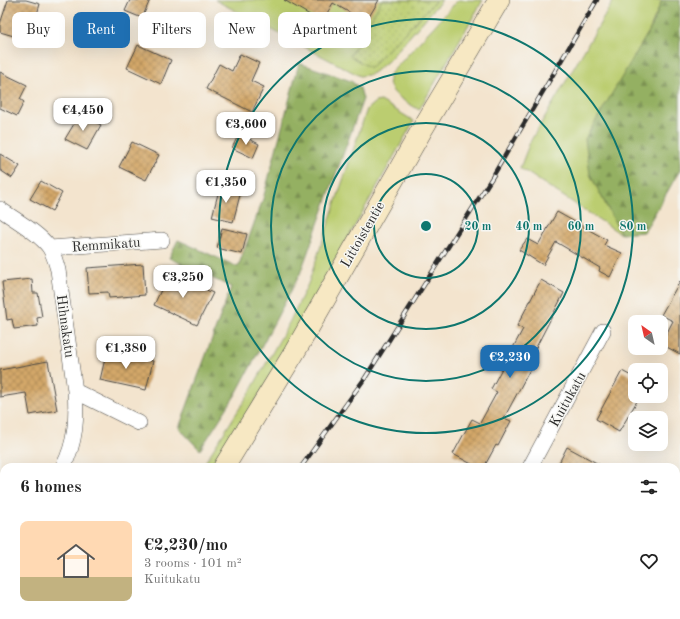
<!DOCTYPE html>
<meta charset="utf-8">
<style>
:root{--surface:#fff;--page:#f2f2f2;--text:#222;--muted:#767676;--line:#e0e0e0;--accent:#1f6fb2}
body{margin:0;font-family:"Old Standard TT",serif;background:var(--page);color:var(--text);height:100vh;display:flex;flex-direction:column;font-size:15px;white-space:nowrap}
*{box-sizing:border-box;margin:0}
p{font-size:13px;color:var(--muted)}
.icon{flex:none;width:22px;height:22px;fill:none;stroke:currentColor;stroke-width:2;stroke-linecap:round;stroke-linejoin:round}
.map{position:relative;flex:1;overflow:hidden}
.panel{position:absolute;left:0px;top:463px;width:680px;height:156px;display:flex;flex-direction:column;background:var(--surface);border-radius:12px 12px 0 0;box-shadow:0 4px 16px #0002}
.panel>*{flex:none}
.hud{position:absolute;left:12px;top:12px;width:400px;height:36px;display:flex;gap:8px}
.needle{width:26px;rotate:326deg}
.tools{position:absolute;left:628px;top:315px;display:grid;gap:8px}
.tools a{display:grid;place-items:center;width:40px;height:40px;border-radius:8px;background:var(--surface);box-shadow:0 4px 16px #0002;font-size:20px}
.price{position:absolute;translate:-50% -34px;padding:0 9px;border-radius:8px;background:#fff;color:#222;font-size:13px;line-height:26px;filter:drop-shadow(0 1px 2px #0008)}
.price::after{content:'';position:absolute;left:50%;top:24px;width:12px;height:9px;margin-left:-6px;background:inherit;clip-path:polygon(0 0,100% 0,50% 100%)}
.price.active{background:var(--accent);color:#fff}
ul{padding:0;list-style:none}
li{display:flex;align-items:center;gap:12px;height:100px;padding:0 20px}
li+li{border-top:1px solid var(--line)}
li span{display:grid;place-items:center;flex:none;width:112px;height:80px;border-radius:8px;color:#555}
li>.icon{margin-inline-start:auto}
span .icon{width:48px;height:48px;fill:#fffc;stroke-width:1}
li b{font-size:17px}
h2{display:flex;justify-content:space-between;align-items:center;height:48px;padding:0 20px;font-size:17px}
.chip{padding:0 14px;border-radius:8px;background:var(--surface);box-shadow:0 4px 16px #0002;font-size:14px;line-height:36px}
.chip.active{background:var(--accent);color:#fff}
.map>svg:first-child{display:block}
.grass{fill:#bbcd70;stroke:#737c4e}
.forest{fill:url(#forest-firs);stroke:#606e46}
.park{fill:url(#park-dots);stroke:#737c4e}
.building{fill:url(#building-cross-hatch)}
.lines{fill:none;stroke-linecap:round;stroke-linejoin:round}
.street-casing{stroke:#494743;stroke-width:16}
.secondary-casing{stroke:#494743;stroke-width:22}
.street{stroke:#fff;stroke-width:15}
.secondary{stroke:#f7e8c3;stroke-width:21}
.rail-casing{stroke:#2b2b2b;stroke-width:4.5}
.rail{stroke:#f6f6f2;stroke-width:3;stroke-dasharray:9;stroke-linecap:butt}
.ring{fill:none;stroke:#0f766e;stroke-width:2}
.labels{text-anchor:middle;stroke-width:3;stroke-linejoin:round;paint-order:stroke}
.street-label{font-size:14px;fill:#2b2b2b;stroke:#f6f6f2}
.centre{fill:#0f766e;stroke:#f6f6f2;stroke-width:2}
.ring-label{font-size:12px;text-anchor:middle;font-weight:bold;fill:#0f766e;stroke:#f6f6f2;stroke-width:3;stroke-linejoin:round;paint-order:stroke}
</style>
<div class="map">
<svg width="680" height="619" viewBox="0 0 680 619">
<defs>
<pattern id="forest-firs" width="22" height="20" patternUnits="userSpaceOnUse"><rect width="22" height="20" fill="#94b062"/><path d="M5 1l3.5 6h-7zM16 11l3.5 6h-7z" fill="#798f51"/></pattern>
<pattern id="park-dots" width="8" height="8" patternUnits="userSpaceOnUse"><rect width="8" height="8" fill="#bbcd70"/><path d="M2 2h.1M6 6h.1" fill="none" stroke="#a1b061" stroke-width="1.8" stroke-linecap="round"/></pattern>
<pattern id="building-cross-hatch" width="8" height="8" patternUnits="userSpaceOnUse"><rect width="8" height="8" fill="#d3a769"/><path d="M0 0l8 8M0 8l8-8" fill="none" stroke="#ab8857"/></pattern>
</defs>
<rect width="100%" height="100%" fill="#f6f6f2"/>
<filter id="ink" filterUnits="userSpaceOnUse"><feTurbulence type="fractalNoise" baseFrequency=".025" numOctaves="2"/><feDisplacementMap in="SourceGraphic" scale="8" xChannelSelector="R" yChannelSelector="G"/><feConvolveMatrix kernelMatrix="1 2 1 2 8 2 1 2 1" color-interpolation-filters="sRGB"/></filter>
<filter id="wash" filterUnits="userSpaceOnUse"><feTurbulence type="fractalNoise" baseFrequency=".012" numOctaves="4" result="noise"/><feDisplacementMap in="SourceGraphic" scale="16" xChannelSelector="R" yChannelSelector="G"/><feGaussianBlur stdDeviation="0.9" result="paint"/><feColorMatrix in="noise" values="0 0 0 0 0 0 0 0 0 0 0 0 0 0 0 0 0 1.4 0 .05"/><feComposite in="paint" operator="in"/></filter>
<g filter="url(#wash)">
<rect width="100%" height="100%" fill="#f3e4ce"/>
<!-- grass -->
<path class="grass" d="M 215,0 L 442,0 L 388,61 L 373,73 L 368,75 L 360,76 Z
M 458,0 L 483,0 L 419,110 C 406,101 384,93 390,74 Z
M 614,0 L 662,0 L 590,174 L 621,234 L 520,168 L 530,142 Z
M 381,101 L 414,121 L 260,394 L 214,467 L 202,467 L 250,392 L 289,323 L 308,284 L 367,109 L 375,102 Z"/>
<!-- forest -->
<path class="forest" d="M 662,0 L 680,0 L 680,170 L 644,232 L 621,234 L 590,174 L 585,139 L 652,26 Z
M 299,63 L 351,81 L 360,88 L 363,99 L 300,274 L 236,394 L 200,450 L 179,428 L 231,287 L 169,258 L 178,240 L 238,267 L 263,199 Z
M 0,586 L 4,588 L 4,615 L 56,615 L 52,619 L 0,619 Z"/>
<!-- park -->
<path class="park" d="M 382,0 L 436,0 L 433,4 L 370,68 L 350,56 Z"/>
<g id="blocks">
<!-- building -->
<path class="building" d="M 8,0 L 26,0 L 40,4 L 35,21 L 30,19 L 24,39 L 0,32 L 0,24 Z
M 130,0 L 150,0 L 142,18 L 125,11 Z
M 284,0 L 379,0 L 366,22 L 333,3 L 322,22 Z
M 138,45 L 171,60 L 161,84 L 127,68 Z
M 240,54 L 259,63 L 251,81 L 264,87 L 252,112 L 206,89 L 219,64 L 232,71 Z
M 0,72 L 27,85 L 20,99 L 24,102 L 17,116 L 0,108 Z
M 80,114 L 101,125 L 87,150 L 65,139 Z
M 239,134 L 259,144 L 253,158 L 232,148 Z
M 132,142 L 159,155 L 146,180 L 119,167 Z
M 0,154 L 20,166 L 12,178 L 0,170 Z
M 41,181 L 62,193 L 52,211 L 30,199 Z
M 220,186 L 241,191 L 233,222 L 212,217 Z
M 557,212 L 607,240 L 604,245 L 622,253 L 610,277 L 599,271 L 600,268 L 556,242 L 543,265 L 519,250 L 527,239 L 538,245 Z
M 222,228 L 247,234 L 242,254 L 217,248 Z
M 143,264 L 145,295 L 109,298 L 108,292 L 89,293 L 87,268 Z
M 169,273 L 213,293 L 197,325 L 154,305 Z
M 32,279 L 33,293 L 38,293 L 42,317 L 37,318 L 38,326 L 14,329 L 12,319 L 7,320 L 2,282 Z
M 541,280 L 564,293 L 530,359 L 534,362 L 504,418 L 511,421 L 498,446 L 496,445 L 484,467 L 477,467 L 453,454 L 472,419 L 480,423 L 497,392 L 491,389 L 523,329 L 517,326 Z
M 680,281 L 680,354 L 661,344 L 673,321 L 661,315 Z
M 107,350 L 153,361 L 146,390 L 100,380 Z
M 48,361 L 57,410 L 30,415 L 26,393 L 0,397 L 0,370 Z
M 622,371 L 635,378 L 635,396 L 640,396 L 619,432 L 596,419 Z
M 567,447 L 604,467 L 557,467 Z"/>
</g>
</g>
<g filter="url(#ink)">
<use href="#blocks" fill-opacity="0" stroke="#494743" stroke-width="1"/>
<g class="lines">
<defs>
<path id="street" d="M 0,209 C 15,220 38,232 49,247 C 54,254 56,263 58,270 L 75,391 C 77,418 76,442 63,467
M 50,248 L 162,240
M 75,391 L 139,423
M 530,467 L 603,331
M 518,615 L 526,619
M 246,619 L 250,615
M 429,619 L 431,615"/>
<path id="secondary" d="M 224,467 L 294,353 L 423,128 L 499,0
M 110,619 L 113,615"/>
</defs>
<!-- street casing -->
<use href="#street" class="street-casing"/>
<!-- secondary casing -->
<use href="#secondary" class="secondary-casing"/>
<!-- street -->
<use href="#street" class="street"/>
<!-- secondary -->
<use href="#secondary" class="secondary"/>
<defs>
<path id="rail" d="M 301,467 L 365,378 L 493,176 L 597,0
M 178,619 L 182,615"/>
</defs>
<!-- rail casing -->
<use href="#rail" class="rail-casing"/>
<!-- rail -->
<use href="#rail" class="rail"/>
</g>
</g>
<!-- distance rings -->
<g class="ring">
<circle cx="426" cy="226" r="52"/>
<circle cx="426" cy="226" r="103"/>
<circle cx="426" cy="226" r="155"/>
<circle cx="426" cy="226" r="207"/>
</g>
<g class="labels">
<!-- street labels -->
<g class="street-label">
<text transform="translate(362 234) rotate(-60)" y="5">Littoistentie</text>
<text transform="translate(106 244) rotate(-4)" y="5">Remmikatu</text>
<text transform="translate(66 326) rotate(82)" y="5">Hihnakatu</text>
<text transform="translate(567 399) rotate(-61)" y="5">Kuitukatu</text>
</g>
</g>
<circle cx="426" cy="226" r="6" class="centre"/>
<g class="ring-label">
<text x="478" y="230">20 m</text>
<text x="529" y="230">40 m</text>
<text x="581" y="230">60 m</text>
<text x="633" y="230">80 m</text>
</g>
</svg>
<div class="tools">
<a><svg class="needle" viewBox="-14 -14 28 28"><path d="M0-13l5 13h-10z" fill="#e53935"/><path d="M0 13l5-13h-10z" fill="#767676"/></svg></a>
<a><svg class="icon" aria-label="locate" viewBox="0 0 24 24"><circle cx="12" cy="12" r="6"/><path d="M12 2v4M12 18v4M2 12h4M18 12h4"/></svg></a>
<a><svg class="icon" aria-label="layers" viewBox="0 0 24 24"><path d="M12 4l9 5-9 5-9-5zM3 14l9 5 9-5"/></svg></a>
</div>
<b class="price" style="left:83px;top:132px">€4,450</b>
<b class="price" style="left:246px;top:146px">€3,600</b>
<b class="price" style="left:226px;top:204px">€1,350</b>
<b class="price" style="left:183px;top:299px">€3,250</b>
<b class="price" style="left:126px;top:370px">€1,380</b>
<b class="price active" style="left:510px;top:379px">€2,230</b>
<div class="hud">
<a class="chip">Buy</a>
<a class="chip active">Rent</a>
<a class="chip">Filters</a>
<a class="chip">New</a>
<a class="chip">Apartment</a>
</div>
<section class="panel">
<h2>6 homes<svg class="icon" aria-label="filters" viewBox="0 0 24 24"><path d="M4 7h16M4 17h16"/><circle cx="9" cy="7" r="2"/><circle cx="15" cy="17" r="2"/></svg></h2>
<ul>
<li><span style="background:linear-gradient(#ffd9b3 70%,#c2b280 0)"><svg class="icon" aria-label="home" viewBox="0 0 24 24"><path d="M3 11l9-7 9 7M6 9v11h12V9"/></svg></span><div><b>€2,230/mo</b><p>3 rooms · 101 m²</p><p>Kuitukatu</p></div><svg class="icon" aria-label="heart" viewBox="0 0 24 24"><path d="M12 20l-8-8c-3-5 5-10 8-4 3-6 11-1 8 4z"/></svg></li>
</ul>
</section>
</div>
